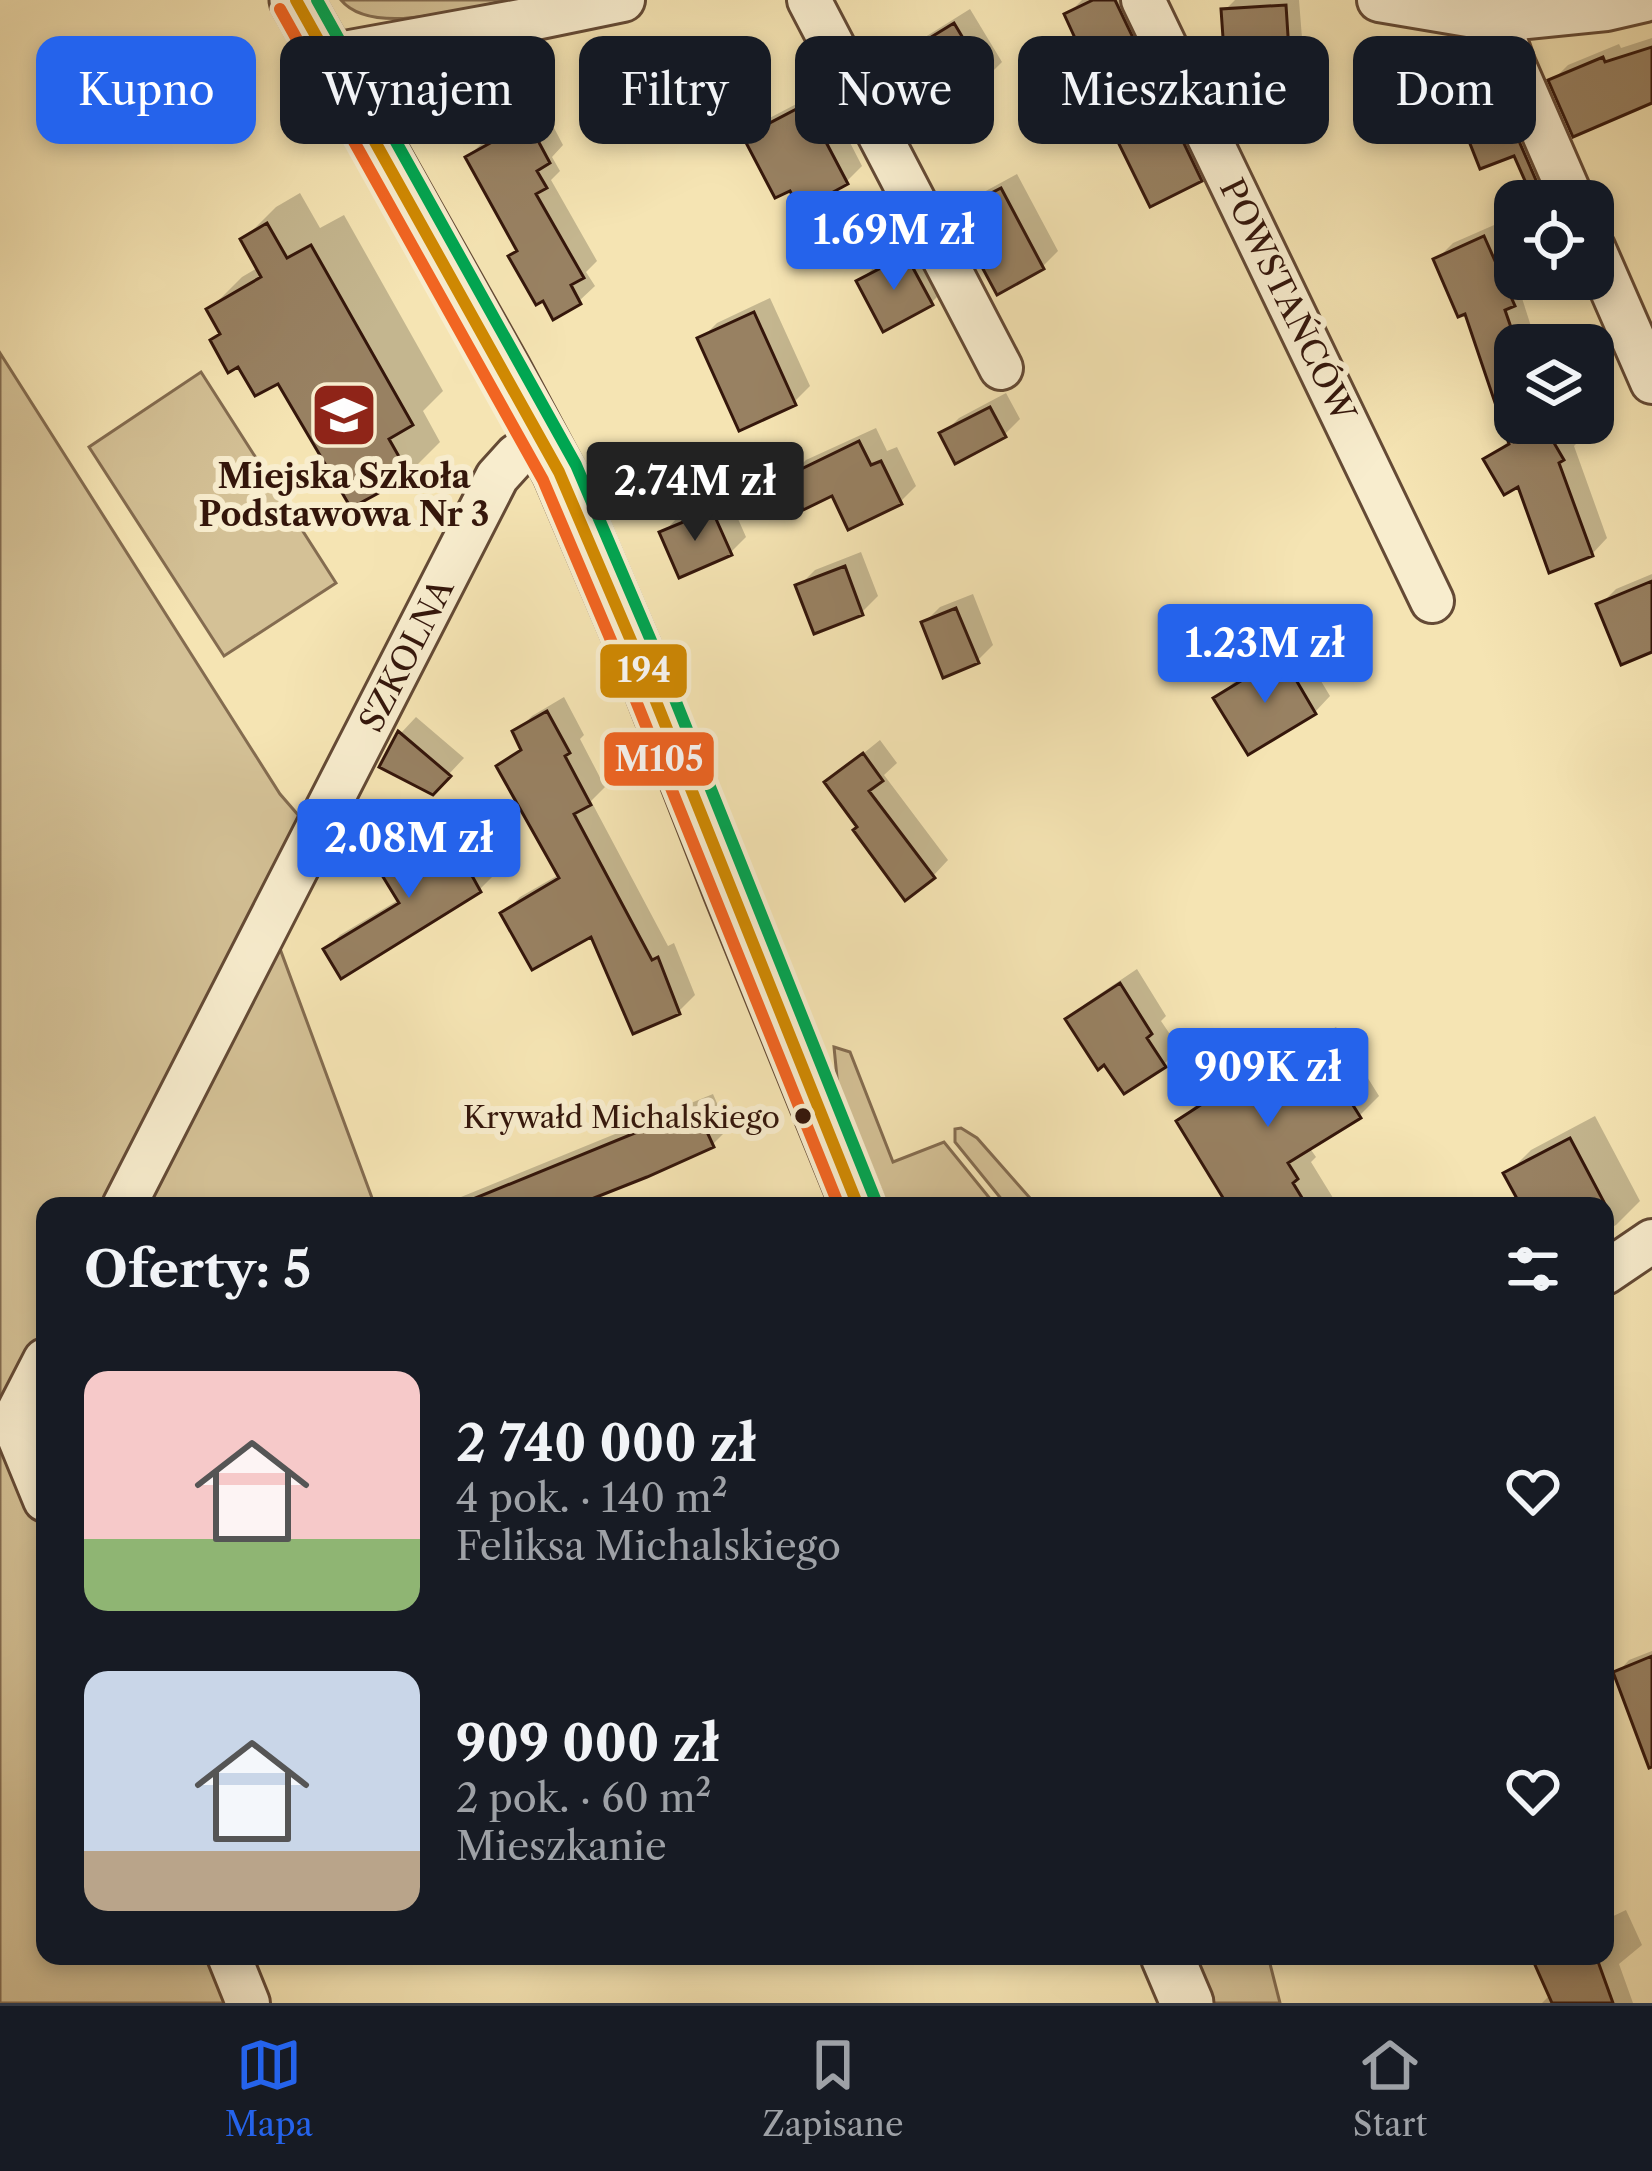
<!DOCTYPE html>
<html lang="pl">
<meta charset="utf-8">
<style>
:root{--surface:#171b24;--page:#20242c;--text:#f1f3f6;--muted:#9ea1a6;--line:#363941;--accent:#2563eb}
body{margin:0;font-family:"Libre Caslon Text",serif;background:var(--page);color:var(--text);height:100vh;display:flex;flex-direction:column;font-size:45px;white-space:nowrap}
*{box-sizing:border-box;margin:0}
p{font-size:39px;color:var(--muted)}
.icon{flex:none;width:66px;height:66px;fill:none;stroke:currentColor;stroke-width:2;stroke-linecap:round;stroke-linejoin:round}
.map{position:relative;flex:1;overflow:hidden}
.sheet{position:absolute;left:36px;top:1197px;width:1578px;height:768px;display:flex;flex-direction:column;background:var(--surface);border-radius:24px;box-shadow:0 6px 18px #0003}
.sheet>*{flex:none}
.hud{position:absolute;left:36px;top:36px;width:1581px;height:108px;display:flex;gap:24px}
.tools{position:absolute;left:1494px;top:180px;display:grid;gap:24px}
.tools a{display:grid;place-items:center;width:120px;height:120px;border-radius:24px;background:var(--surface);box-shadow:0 6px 18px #0003;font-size:60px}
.price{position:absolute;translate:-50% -102px;padding:0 27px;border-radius:12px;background:var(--accent);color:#fff;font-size:39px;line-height:78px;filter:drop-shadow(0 3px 6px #0008)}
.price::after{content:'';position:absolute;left:50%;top:72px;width:36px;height:27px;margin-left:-18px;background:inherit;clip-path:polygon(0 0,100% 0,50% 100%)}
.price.selected{background:#222;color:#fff}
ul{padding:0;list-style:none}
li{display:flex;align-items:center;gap:36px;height:300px;padding:0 48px}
li span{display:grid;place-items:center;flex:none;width:336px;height:240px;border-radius:24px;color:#555}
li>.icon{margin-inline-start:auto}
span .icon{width:144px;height:144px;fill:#fffc;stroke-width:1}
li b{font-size:51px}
h2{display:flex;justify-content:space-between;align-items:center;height:144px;padding:0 48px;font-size:51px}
.tag{padding:0 42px;border-radius:24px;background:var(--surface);box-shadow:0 6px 18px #0003;font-size:42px;line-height:108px}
.tag.selected{background:var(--accent);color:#fff}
.tabs{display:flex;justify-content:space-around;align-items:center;height:168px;border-top:3px solid var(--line);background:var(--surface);font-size:33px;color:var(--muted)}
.tabs a{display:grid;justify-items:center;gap:6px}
.tabs .selected{color:var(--accent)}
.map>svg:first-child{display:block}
.green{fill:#d4c196;stroke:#846c50;stroke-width:3}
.shadow{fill:#0003}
.building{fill:#988162;stroke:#34160b;stroke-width:3}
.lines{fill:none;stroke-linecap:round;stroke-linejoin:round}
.minor-casing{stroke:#644a35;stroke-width:48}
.tertiary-casing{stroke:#644a35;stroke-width:57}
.minor{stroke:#f8edce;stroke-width:42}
.tertiary{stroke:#f8edce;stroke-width:51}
.bus-1-casing{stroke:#f8edce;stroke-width:21}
.bus-2-casing{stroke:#f8edce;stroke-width:21}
.bus-3-casing{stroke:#f8edce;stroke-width:21}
.bus-1{stroke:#d08902;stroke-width:12}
.bus-2{stroke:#f26522;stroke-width:12}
.bus-3{stroke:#00a651;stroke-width:12}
.bus-dot{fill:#34160b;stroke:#f8edce;stroke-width:4.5}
.labels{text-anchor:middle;stroke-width:12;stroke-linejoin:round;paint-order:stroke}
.bus-label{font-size:30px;fill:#34160b;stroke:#f8edce;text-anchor:end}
.street-label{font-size:33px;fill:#34160b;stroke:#f8edce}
.poi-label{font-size:33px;font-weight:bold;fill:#34160b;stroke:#f8edce}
.line-badge{stroke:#f8edce;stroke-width:4.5}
.badge-label{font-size:33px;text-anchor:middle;font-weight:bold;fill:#fff}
</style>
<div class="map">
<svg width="1652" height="2003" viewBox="0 0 1652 2003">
<rect width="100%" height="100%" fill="#f5e4b3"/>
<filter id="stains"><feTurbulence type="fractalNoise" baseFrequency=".00167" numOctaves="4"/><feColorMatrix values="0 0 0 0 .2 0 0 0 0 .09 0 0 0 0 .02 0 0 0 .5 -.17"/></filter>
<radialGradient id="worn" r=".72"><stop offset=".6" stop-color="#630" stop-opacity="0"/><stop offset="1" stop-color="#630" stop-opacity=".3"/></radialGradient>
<!-- green -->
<path class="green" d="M 341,0 L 511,0 C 468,7 372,38 341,0 Z
M 0,353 L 280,794 L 299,816 L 279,946 L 375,1206 L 45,1206 L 45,1956 L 247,1956 L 266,2003 L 0,2003 Z
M 201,372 L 336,583 L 224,656 L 89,447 Z
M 834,1047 L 850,1052 L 893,1162 L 944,1142 L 996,1206 L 879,1206 L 839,1098 Z
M 961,1128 L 977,1138 L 1037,1206 L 1007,1206 L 955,1142 L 955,1129 Z
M 1188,1956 L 1268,1956 L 1280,2003 L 1207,2003 Z"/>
<!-- shadow -->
<path class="shadow" d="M 1082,0 L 1138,0 L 1153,32 L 1137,48 L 1067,15 Z
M 1235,0 L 1299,0 L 1303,51 L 1289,64 L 1267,66 L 1280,90 L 1266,104 L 1217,88 L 1229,76 L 1224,11 Z
M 970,9 L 1002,62 L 986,78 L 906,55 L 922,39 Z
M 1652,38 L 1652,100 L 1552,81 L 1568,65 L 1619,44 L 1621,48 Z
M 519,50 L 538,84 L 531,91 L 481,74 L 488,67 Z
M 1509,67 L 1571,201 L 1537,201 L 1516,152 L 1455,98 L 1471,83 Z
M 823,90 L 862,166 L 846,182 L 791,187 L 747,137 L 762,122 Z
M 1179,99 L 1216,163 L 1200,179 L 1121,143 L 1137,127 L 1165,113 Z
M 544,109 L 563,145 L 552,157 L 560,171 L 551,180 L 597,261 L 586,272 L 595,286 L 579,301 L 520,249 L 468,157 L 483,142 Z
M 1017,174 L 1058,251 L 1042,267 L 957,214 L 973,198 Z
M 300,193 L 320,228 L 344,215 L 443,391 L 423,411 L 440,442 L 408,474 L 279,380 L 223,332 L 210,309 L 242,277 L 259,267 L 244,239 L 276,207 Z
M 1501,222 L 1515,255 L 1515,279 L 1525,279 L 1529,287 L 1521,295 L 1537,345 L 1515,345 L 1515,423 L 1567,423 L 1578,442 L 1574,446 L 1607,538 L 1592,554 L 1520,482 L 1487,460 L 1511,439 L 1467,310 L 1437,259 L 1453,243 Z
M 922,241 L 947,287 L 931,303 L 860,282 L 875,266 Z
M 770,298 L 810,386 L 794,402 L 701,339 L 717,323 Z
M 1006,393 L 1020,419 L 1004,435 L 943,434 L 959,418 Z
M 876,428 L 887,451 L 897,447 L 916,486 L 900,502 L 833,492 L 790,476 L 806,460 Z
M 728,496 L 746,537 L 730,553 L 663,533 L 678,517 Z
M 861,552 L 878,596 L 862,612 L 799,586 L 815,570 Z
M 1652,574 L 1652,648 L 1600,605 L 1616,589 Z
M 973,594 L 993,645 L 977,661 L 924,623 L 940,607 Z
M 1298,643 L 1330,696 L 1315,712 L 1217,698 L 1233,683 Z
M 564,697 L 584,735 L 580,739 L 605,787 L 591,801 L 668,946 L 674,943 L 695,995 L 679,1011 L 592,932 L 504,913 L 520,897 L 560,874 L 500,767 L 523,746 L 516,732 L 532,716 Z
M 416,717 L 464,758 L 433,791 L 383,766 L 401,733 Z
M 880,740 L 897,763 L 884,775 L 948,860 L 933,876 L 861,827 L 828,782 Z
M 460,815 L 493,876 L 479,890 L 327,949 L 340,935 L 400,899 L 380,867 L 394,853 Z
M 1137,969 L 1166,1016 L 1161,1021 L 1180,1049 L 1164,1064 L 1069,1019 L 1085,1004 Z
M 1336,1027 L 1379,1096 L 1359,1116 L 1309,1147 L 1316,1157 L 1311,1162 L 1338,1206 L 1232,1206 L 1180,1121 L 1200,1101 L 1256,1064 L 1262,1073 Z
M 713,1094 L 728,1129 L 712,1145 L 562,1206 L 439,1206 Z
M 1595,1116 L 1640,1201 L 1616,1225 L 1605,1231 L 1605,1206 L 1524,1206 L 1507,1174 L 1531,1150 Z
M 1652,1651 L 1652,1719 L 1617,1673 L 1629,1660 Z
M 1626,1910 L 1642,1945 L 1619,1964 L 1633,2003 L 1542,2003 L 1551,1994 L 1539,1956 L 1605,1956 L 1605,1920 Z"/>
<!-- building -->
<path class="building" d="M 1093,0 L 1115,0 L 1139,50 L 1091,73 L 1064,14 Z
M 1286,5 L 1290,67 L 1249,70 L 1268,106 L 1231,124 L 1213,87 L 1226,81 L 1221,9 Z
M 954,23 L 988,80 L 936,112 L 902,55 Z
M 1652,47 L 1652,103 L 1573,137 L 1548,80 L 1603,57 L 1605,62 Z
M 511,55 L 533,94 L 500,113 L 478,74 Z
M 1493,81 L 1545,201 L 1534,201 L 1514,156 L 1480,169 L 1452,98 Z
M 806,104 L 848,184 L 800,210 L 790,191 L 775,198 L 743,137 Z
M 1168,110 L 1202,181 L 1150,207 L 1118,142 L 1163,120 L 1160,114 Z
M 528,122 L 550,163 L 537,171 L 547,188 L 536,194 L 584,278 L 571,285 L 581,304 L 553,320 L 543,301 L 536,305 L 508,256 L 517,251 L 465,157 Z
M 1001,188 L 1044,269 L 997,295 L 953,213 Z
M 267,223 L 287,258 L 311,245 L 413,425 L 389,439 L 410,476 L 351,508 L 278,384 L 255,396 L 238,367 L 228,373 L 210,340 L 220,334 L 206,309 L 261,277 L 240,239 Z
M 1484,236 L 1515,306 L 1505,310 L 1515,339 L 1515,441 L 1543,424 L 1564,460 L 1559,463 L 1593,556 L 1549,573 L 1518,487 L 1504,495 L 1483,459 L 1509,444 L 1465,314 L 1458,317 L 1433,259 Z
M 906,255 L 933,305 L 883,332 L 856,281 Z
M 754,312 L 796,405 L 739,431 L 697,338 Z
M 990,407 L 1006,437 L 955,464 L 939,433 Z
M 859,441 L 871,465 L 881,461 L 902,504 L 848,530 L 832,496 L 803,510 L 787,476 Z
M 712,510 L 732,555 L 679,578 L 659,532 Z
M 845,566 L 863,615 L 814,634 L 795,585 Z
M 1652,581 L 1652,652 L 1621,665 L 1596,604 Z
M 956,608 L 979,663 L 943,678 L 921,622 Z
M 1282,656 L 1316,714 L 1248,755 L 1213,698 Z
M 547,711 L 570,753 L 565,756 L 591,805 L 574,814 L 652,960 L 658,957 L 680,1014 L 633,1034 L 591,937 L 532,970 L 500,913 L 559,878 L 496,766 L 521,750 L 512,731 Z
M 398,731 L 451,776 L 433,795 L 379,767 Z
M 863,753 L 883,781 L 869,791 L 935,878 L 905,901 L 853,830 L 857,827 L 824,782 Z
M 445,827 L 481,892 L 341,979 L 323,949 L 399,903 L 377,867 Z
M 1120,983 L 1152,1034 L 1147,1038 L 1166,1067 L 1124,1094 L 1104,1065 L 1098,1070 L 1065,1019 Z
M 1315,1045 L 1361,1118 L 1288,1163 L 1298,1179 L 1293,1183 L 1307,1206 L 1228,1206 L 1176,1121 L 1236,1082 L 1242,1091 Z
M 696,1108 L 714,1147 L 647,1177 L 574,1206 L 456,1206 Z
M 1570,1138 L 1606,1206 L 1521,1206 L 1503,1173 Z
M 1652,1656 L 1652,1767 L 1649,1768 L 1613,1672 Z
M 1531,1956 L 1596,1956 L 1613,2003 L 1552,2003 Z"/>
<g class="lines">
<defs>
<path id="minor" d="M 809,0 L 1001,368
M 1143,0 L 1432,601
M 1379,0 L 1498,20 L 1606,9 L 1645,0
M 1498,20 L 1513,63 L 1573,201
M 328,56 L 526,20 L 623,0
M 1593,247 L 1652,382
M 124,1206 L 497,477 L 516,456 L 541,438
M 1605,1273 L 1652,1241
M 45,1360 L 13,1422 L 45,1500
M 229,1956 L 248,2003"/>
<path id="tertiary" d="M 296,0 L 505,371 L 559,472 L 641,664 L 730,891 L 858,1206
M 1167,1956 L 1187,2003"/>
</defs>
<!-- minor casing -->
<use href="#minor" class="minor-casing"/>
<!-- tertiary casing -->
<use href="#tertiary" class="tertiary-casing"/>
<!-- minor -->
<use href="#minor" class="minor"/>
<!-- tertiary -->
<use href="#tertiary" class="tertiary"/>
<defs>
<path id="bus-1" d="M 296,0 L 559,472 L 641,664 L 858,1206"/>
<path id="bus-2" d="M 280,9 L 543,480 L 624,671 L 839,1206"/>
<path id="bus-3" d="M 317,0 L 576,465 L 658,657 L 875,1199"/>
</defs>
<!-- bus-1 casing -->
<use href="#bus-1" class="bus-1-casing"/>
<!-- bus-2 casing -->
<use href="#bus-2" class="bus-2-casing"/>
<!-- bus-3 casing -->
<use href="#bus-3" class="bus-3-casing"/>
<!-- bus-1 -->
<use href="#bus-1" class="bus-1"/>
<!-- bus-2 -->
<use href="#bus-2" class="bus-2"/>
<!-- bus-3 -->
<use href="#bus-3" class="bus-3"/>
</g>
<!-- icons -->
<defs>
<symbol id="school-square" viewBox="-11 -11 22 22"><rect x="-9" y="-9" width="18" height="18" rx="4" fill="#8f2418" stroke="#f8edce"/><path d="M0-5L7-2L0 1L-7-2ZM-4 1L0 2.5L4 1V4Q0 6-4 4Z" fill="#fff"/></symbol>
</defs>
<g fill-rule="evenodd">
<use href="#school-square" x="306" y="377" width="76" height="76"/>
</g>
<!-- markers -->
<circle class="bus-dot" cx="803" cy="1116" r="10"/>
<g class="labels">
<!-- bus labels -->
<g class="bus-label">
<text x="780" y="1128">Krywałd Michalskiego</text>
</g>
<!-- street labels -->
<g class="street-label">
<text transform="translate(1288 300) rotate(64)" y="12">POWSTAŃCÓW</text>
<text transform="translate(406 655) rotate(-63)" y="12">SZKOLNA</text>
</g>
<!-- poi labels -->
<g class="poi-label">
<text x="344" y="488">Miejska Szkoła<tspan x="344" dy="38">Podstawowa Nr 3</tspan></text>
</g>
</g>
<g class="line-badge">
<rect x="598" y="642" width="91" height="58" rx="12" fill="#d08902"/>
<rect x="602" y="730" width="114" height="58" rx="12" fill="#f26522"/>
</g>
<g class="badge-label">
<text x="644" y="682">194</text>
<text x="659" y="771">M105</text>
</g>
<rect width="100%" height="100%" filter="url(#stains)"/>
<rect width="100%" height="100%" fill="url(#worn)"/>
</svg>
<div class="tools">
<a><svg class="icon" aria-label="locate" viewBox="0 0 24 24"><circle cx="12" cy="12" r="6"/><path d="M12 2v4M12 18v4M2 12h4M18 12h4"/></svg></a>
<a><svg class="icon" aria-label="layers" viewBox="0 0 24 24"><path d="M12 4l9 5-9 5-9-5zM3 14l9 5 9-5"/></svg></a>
</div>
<b class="price" style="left:894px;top:293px">1.69M zł</b>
<b class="price selected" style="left:695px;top:544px">2.74M zł</b>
<b class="price" style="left:1265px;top:706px">1.23M zł</b>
<b class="price" style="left:409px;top:901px">2.08M zł</b>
<b class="price" style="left:1268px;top:1130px">909K zł</b>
<div class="hud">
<a class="tag selected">Kupno</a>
<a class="tag">Wynajem</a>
<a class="tag">Filtry</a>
<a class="tag">Nowe</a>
<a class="tag">Mieszkanie</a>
<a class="tag">Dom</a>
</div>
<section class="sheet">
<h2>Oferty: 5<svg class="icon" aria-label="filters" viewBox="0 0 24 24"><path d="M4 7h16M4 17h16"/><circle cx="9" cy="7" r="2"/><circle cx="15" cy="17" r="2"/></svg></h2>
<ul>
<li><span style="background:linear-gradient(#f6c9c9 70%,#8fb573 0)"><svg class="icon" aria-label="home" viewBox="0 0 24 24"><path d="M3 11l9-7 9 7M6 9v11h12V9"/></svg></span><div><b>2 740 000 zł</b><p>4 pok. · 140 m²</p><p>Feliksa Michalskiego</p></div><svg class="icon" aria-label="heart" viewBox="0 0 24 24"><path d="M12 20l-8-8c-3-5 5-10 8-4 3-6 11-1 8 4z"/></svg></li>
<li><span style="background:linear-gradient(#c9d6e8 75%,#b9a48a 0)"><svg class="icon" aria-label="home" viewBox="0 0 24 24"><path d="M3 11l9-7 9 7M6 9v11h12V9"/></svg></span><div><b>909 000 zł</b><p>2 pok. · 60 m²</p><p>Mieszkanie</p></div><svg class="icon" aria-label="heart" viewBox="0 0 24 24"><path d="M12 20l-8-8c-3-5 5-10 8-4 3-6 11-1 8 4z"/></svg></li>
</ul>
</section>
</div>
<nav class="tabs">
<a class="selected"><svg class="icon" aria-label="map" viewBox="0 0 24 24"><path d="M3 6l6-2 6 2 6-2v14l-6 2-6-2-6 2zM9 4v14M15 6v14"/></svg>Mapa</a>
<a><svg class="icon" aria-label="saved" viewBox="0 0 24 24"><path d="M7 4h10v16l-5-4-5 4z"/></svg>Zapisane</a>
<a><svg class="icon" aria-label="home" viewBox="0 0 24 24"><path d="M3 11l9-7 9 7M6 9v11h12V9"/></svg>Start</a>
</nav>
